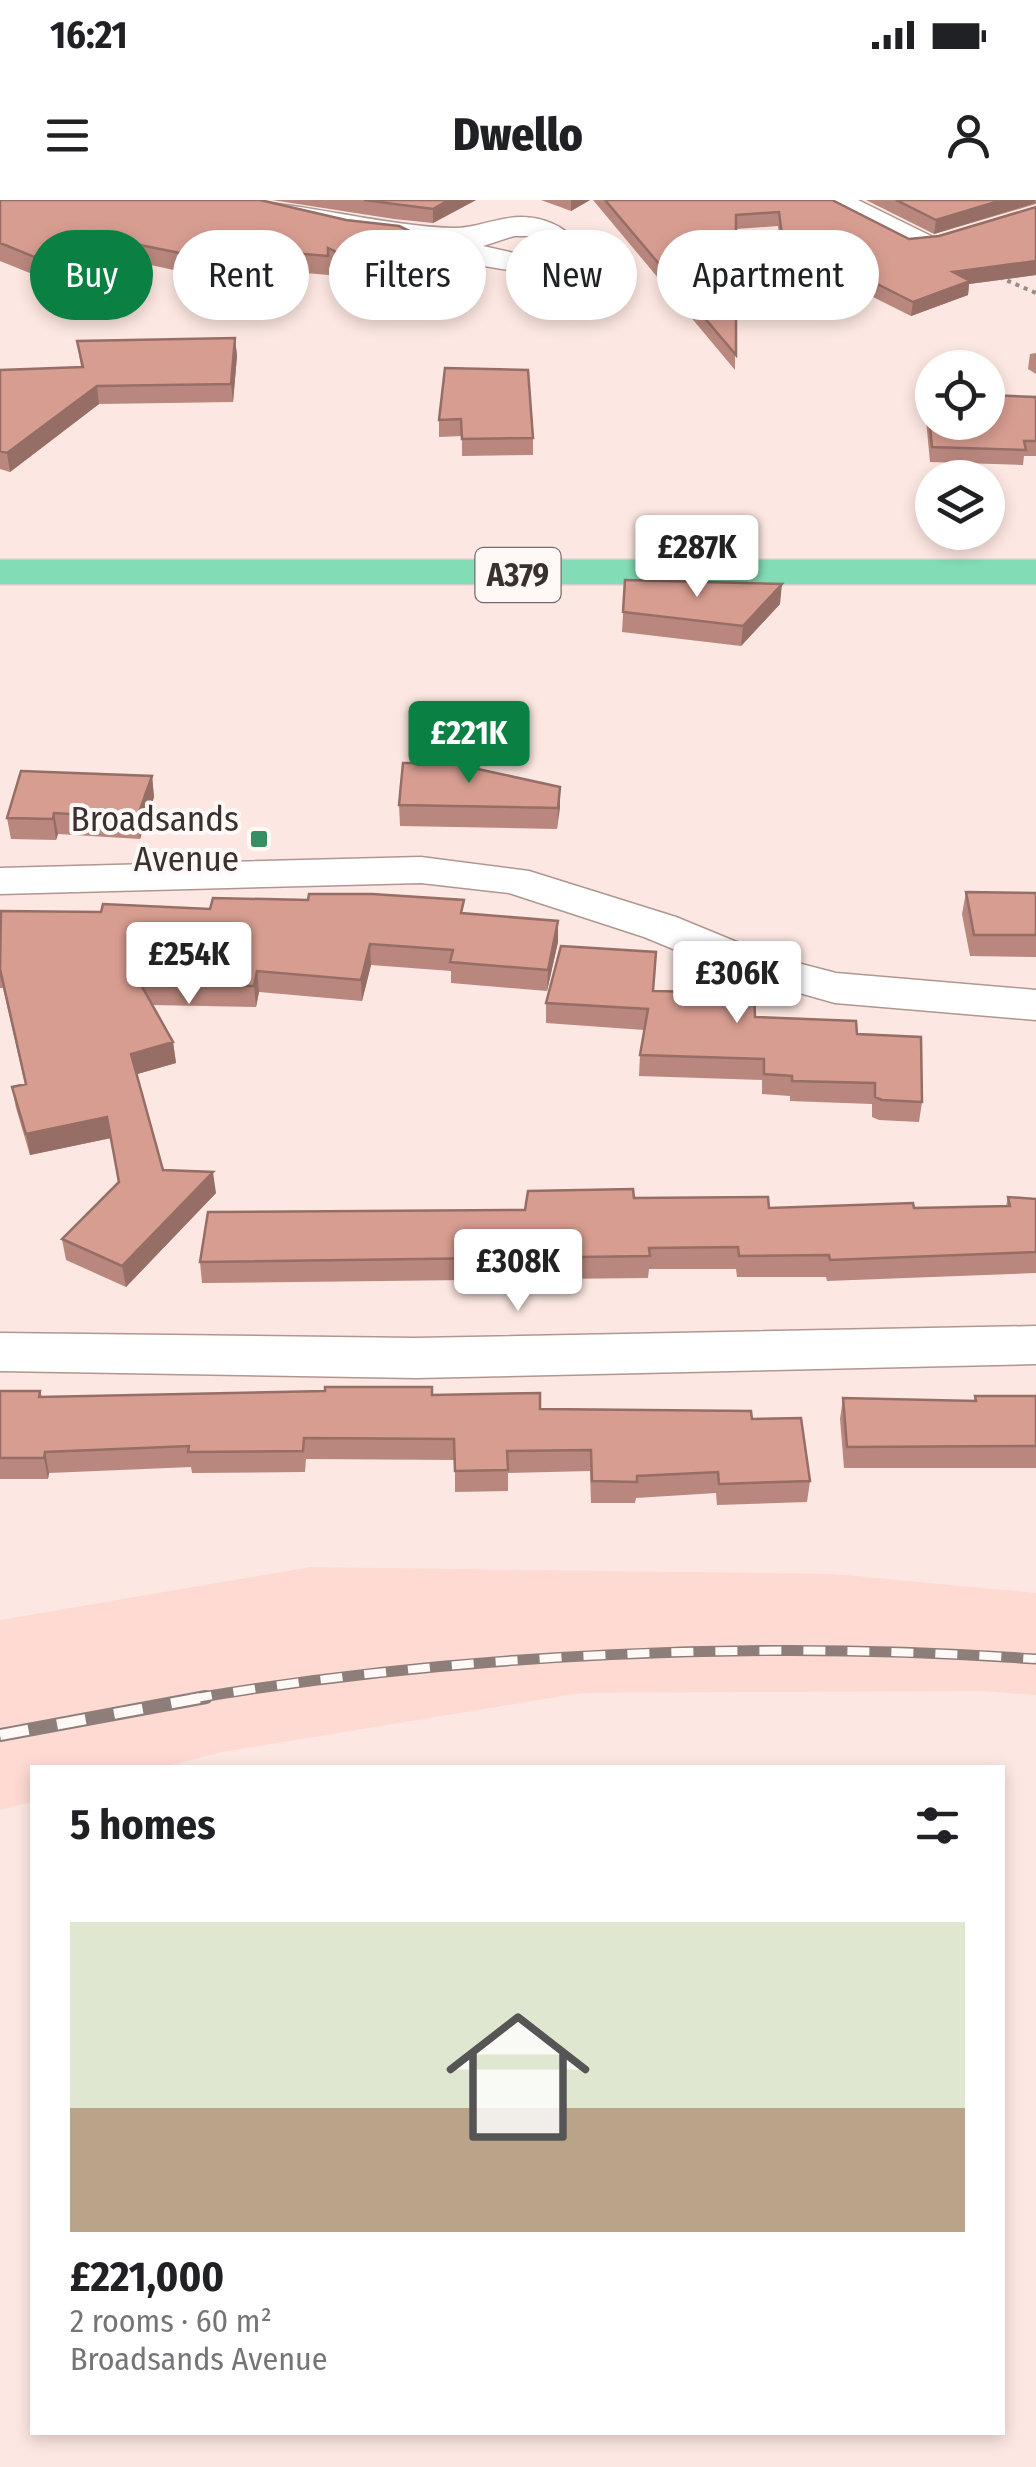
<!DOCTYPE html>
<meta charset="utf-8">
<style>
:root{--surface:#fff;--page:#f6f6f6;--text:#202124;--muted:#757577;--accent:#0b8043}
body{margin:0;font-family:"Fira Sans Condensed",sans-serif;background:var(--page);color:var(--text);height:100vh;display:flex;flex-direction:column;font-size:38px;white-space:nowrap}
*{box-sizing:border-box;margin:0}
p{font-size:32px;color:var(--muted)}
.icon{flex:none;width:55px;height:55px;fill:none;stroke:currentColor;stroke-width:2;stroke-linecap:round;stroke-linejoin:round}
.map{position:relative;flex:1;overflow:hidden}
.drawer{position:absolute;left:30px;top:1565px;width:975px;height:670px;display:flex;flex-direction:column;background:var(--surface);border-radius:0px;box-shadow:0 5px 15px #0003}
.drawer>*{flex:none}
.banner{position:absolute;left:30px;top:30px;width:978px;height:90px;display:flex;gap:20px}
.fabs{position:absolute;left:915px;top:150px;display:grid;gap:20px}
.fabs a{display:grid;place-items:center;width:90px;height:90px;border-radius:50%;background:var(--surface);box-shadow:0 5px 15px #0003;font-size:50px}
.price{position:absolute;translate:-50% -85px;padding:0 22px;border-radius:10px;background:#fff;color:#222;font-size:32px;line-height:65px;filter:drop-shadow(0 2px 5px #0008)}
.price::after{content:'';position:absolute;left:50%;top:60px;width:30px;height:22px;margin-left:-15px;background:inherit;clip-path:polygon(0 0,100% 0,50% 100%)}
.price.on{background:var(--accent);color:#fff}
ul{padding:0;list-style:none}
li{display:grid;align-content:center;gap:20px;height:530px;padding:0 40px}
li span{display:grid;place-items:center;height:310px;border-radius:0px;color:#555}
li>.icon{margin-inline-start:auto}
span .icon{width:180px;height:180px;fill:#fffc;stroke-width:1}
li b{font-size:42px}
h2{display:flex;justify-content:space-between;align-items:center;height:120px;padding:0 40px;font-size:42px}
.chip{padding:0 35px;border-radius:45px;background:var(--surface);box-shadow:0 5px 15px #0003;font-size:35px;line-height:90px}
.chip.on{background:var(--accent);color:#fff}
.status{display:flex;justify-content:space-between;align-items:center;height:70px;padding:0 50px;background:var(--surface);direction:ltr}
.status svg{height:28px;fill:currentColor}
header{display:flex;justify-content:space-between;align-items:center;height:130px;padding:0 40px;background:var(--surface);font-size:45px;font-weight:800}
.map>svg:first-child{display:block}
.built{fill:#fedad3}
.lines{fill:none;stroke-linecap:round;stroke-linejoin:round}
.minor-casing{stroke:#b09691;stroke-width:3}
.primary-casing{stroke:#d0cdcd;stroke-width:3}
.path{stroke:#9a8a86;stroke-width:4;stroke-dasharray:4 5;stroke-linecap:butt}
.minor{fill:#fff;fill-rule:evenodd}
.primary{fill:#82dcb5;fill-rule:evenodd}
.rail-far1-casing{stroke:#8d7e7a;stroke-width:11}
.rail-casing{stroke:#8d7e7a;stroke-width:14}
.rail-far1{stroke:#fef8f7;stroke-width:8;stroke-dasharray:22;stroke-linecap:butt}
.rail{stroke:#fef8f7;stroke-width:10;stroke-dasharray:29;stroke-linecap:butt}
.wall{fill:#b9877d}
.shaded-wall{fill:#966e66}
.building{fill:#d79d91;stroke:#966e66;stroke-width:2.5}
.poi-dot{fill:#368e63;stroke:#fef8f7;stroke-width:4}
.labels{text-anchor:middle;stroke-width:8;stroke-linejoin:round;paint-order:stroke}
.shield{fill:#fef8f7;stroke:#756c6a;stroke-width:2.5}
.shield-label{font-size:32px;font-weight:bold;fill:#3a302d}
.poi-label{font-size:35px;fill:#3a302d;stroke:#fef8f7;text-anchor:end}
</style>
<div class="status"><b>16:21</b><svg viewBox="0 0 49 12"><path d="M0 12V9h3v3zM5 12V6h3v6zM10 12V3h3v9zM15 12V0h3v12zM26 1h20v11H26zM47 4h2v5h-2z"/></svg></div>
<header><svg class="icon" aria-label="menu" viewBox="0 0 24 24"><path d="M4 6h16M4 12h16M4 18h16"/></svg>Dwello<svg class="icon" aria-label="person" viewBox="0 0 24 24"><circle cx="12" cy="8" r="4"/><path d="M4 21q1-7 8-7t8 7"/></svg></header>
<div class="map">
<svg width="1036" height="2267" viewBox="0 0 1036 2267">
<rect width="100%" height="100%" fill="#fde7e2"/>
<!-- built -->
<path class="built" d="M 311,1367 L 833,1374 L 1036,1393 L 1036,1495 L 983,1491 L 581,1493 L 222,1552 L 163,1567 L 32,1568 L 32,1602 L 0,1610 L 0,1420 Z"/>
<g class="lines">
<defs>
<path id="minor" d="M 220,0 C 298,0 373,25 452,28 C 475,29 497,17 521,17 C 541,17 564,25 576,42 C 571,86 484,69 457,58 L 451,47 L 348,35 L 224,6 ZM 514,36 L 529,36 L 544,46 L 514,53 L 483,46 Z
M 819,0 L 858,0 L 931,36 L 936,43 L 920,52 L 909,50 L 823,6 Z
M 421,657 L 529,671 L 676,717 L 771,756 L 836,773 L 1036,790 L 1036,820 L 835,803 L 739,776 L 644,737 L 509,693 L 421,683 L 0,694 L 0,668 Z
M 1036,1126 L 1036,1164 L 416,1178 L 0,1171 L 0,1133 L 416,1138 Z"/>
<path id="primary" d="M 0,360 L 1036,360 L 1036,384 L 0,384 Z"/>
</defs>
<!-- minor casing -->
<use href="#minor" class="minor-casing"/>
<!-- primary casing -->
<use href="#primary" class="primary-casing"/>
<!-- path -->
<path class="path" d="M 999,77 L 1036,93"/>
<!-- minor -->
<use href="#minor" class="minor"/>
<!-- primary -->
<use href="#primary" class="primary"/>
<defs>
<path id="rail-far1" d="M 190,1499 C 460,1453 763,1440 1036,1459"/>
<path id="rail" d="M 0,1535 L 206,1497"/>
</defs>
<!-- rail-far1 casing -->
<use href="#rail-far1" class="rail-far1-casing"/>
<!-- rail casing -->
<use href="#rail" class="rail-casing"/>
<!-- rail-far1 -->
<use href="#rail-far1" class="rail-far1"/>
<!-- rail -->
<use href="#rail" class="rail"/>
</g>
<!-- wall -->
<path class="wall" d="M 0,0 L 462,56 L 462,75 L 397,102 L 329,67 L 329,75 L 208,65 L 197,75 L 132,61 L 72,90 L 0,61 Z
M 272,0 L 476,0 L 433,23 L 394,19 Z
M 541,0 L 590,0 L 571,11 Z
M 593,0 L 832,0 L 909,39 L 939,36 L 1036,7 L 1036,75 L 969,84 L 968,95 L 911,116 L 781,51 L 778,26 L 736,29 L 735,170 Z
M 866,0 L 1036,0 L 1036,4 L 934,34 Z
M 235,138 L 237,156 L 233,202 L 99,204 L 10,272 L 0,269 L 0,170 L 81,167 L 77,141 Z
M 1036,153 L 1036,174 L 1028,169 L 1030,154 Z
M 445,168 L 533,238 L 533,255 L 462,256 L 462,236 L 439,237 L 439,220 Z
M 927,194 L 1036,197 L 1036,256 L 1024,256 L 1023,265 L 930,262 L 925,209 Z
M 625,380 L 780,404 L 741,446 L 622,432 Z
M 464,555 L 465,566 L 560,587 L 557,629 L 400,626 L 399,605 L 413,563 Z
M 152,576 L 154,597 L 140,639 L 58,634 L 56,640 L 11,639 L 7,618 Z
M 966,692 L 1036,693 L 1036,757 L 970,756 L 962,714 Z
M 210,709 L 464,713 L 558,742 L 547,791 L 451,783 L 451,771 L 371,765 L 362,801 L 259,792 L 256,807 L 152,805 L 173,842 L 176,863 L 137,874 L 163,970 L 216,993 L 126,1087 L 66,1060 L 62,1039 L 118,982 L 111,938 L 30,955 L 16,908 L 12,887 L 25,884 L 3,788 L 0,788 L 0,713 Z
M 653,791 L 755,817 L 857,834 L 922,902 L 919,922 L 879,920 L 872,917 L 872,904 L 790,901 L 790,896 L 762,894 L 762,880 L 639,876 L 640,855 L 644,830 L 546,823 L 546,803 Z
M 1008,997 L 1036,999 L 1036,1073 L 827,1081 L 826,1077 L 737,1077 L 736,1069 L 649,1069 L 648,1078 L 202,1083 L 200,1062 L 525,1010 L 634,998 L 769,1008 L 914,1008 L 1006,1006 Z
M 0,1191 L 40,1191 L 42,1197 L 432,1195 L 540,1209 L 752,1219 L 810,1281 L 807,1302 L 717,1305 L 716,1293 L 636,1298 L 635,1303 L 591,1303 L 590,1271 L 508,1273 L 508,1291 L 455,1292 L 455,1260 L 306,1259 L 305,1272 L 192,1273 L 191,1267 L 49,1273 L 48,1279 L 0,1279 Z
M 975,1196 L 1036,1196 L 1036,1268 L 844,1268 L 840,1219 L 843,1198 L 974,1201 Z"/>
<!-- shaded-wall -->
<path class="shaded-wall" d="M 449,0 L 476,0 L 433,23 L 433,9 Z
M 571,0 L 590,0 L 571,11 Z
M 1002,0 L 1035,0 L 1035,3 L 934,34 L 936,20 Z
M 130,43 L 132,61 L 72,90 L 69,71 Z
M 207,46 L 208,65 L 197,75 L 195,56 Z
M 462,56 L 462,75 L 397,102 L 397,82 Z
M 1036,61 L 1036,75 L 969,84 L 968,95 L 911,116 L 913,102 L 953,72 Z
M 235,138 L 237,156 L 233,202 L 231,184 Z
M 97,186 L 99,204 L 10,272 L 7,253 Z
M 782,384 L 780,404 L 741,446 L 743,426 Z
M 152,576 L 154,597 L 140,639 L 137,618 Z
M 560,587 L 560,608 L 557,629 L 558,608 Z
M 54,613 L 58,634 L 56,640 L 53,619 Z
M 558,721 L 558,742 L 547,791 L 548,770 Z
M 370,744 L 371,765 L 362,801 L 361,780 Z
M 257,771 L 259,792 L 256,807 L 254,786 Z
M 173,842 L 176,863 L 134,875 L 131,854 Z
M 107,917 L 111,938 L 30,955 L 26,934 Z
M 213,972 L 216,993 L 126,1087 L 122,1066 Z
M 45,1252 L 49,1273 L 48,1279 L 44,1258 Z"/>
<!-- building -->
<path class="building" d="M 0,0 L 260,0 L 346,20 L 399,26 L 462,56 L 397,82 L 328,48 L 328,56 L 207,46 L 195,56 L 130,43 L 69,71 L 0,43 Z
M 364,0 L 449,0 L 433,9 Z
M 605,0 L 832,0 L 909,39 L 939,36 L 1036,7 L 1036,61 L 953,72 L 970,81 L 913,102 L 782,36 L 779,12 L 736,15 L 736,155 Z
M 896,0 L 1002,0 L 936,20 Z
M 235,138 L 231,184 L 97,186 L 7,253 L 0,251 L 0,170 L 83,167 L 77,141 Z
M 445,168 L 528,170 L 533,238 L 462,239 L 461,219 L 439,220 Z
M 927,194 L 932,194 L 932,222 L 988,222 L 988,195 L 1036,197 L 1036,241 L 1024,241 L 1026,250 L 932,247 Z
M 625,380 L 782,384 L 743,426 L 623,412 Z
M 414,554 L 464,555 L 464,566 L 560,587 L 558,608 L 399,605 L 403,563 L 413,563 Z
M 21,571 L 152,576 L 137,618 L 54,613 L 53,619 L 7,618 Z
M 966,692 L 1036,693 L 1036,735 L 974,735 Z
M 309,694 L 372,694 L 464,700 L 461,713 L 558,721 L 548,770 L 450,762 L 453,750 L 370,744 L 361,780 L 257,771 L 254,786 L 140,783 L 173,842 L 131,854 L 163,970 L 213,972 L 122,1066 L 62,1039 L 119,982 L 107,917 L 26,934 L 12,887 L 26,884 L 0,769 L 1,711 L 101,712 L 103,704 L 210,709 L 213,698 L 308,700 Z
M 561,746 L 656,752 L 653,791 L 754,793 L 755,817 L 856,821 L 857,834 L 921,837 L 922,902 L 882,900 L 875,897 L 875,883 L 792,881 L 792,876 L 764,874 L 764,859 L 640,855 L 648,809 L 546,803 Z
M 633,989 L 634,998 L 768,997 L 769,1008 L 913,1003 L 914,1008 L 1010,1006 L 1008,997 L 1036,999 L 1036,1052 L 830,1060 L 829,1055 L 739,1056 L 738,1047 L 649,1048 L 650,1056 L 200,1062 L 208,1012 L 525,1010 L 528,991 Z
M 325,1187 L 432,1187 L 432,1195 L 540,1193 L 540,1209 L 751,1211 L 752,1219 L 801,1218 L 810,1281 L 719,1284 L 718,1272 L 637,1276 L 637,1282 L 592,1281 L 591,1250 L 507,1251 L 508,1270 L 455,1271 L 454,1239 L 304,1238 L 303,1251 L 188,1252 L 189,1246 L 45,1252 L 44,1258 L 0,1258 L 0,1191 L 40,1191 L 39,1197 L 325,1191 Z
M 975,1196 L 1036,1196 L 1036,1246 L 847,1247 L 843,1198 L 976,1201 Z"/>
<!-- markers -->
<rect class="poi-dot" x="249" y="629" width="20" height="20" rx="5"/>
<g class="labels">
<!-- shield labels -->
<rect class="shield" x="475.5" y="348" width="85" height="54" rx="8"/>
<g class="shield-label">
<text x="518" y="386">A379</text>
</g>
<!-- poi labels -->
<g class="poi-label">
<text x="239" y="631">Broadsands<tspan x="239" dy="40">Avenue</tspan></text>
</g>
</g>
</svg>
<div class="fabs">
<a><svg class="icon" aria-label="locate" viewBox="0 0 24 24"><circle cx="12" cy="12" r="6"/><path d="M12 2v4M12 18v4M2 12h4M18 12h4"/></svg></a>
<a><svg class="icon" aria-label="layers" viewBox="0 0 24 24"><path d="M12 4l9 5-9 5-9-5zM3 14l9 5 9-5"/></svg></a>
</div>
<b class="price" style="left:697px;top:400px">£287K</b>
<b class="price on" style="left:469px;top:586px">£221K</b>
<b class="price" style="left:189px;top:807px">£254K</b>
<b class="price" style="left:737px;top:826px">£306K</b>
<b class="price" style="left:518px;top:1114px">£308K</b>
<div class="banner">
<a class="chip on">Buy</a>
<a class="chip">Rent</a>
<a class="chip">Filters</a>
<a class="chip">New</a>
<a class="chip">Apartment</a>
</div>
<section class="drawer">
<h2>5 homes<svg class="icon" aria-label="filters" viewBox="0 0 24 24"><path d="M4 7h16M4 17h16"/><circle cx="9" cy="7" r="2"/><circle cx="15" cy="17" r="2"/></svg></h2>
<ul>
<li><span style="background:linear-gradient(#dfe7d0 60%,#b9a48a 0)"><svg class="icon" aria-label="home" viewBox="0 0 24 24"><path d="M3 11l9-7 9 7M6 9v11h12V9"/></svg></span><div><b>£221,000</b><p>2 rooms · 60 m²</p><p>Broadsands Avenue</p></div></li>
</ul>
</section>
</div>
